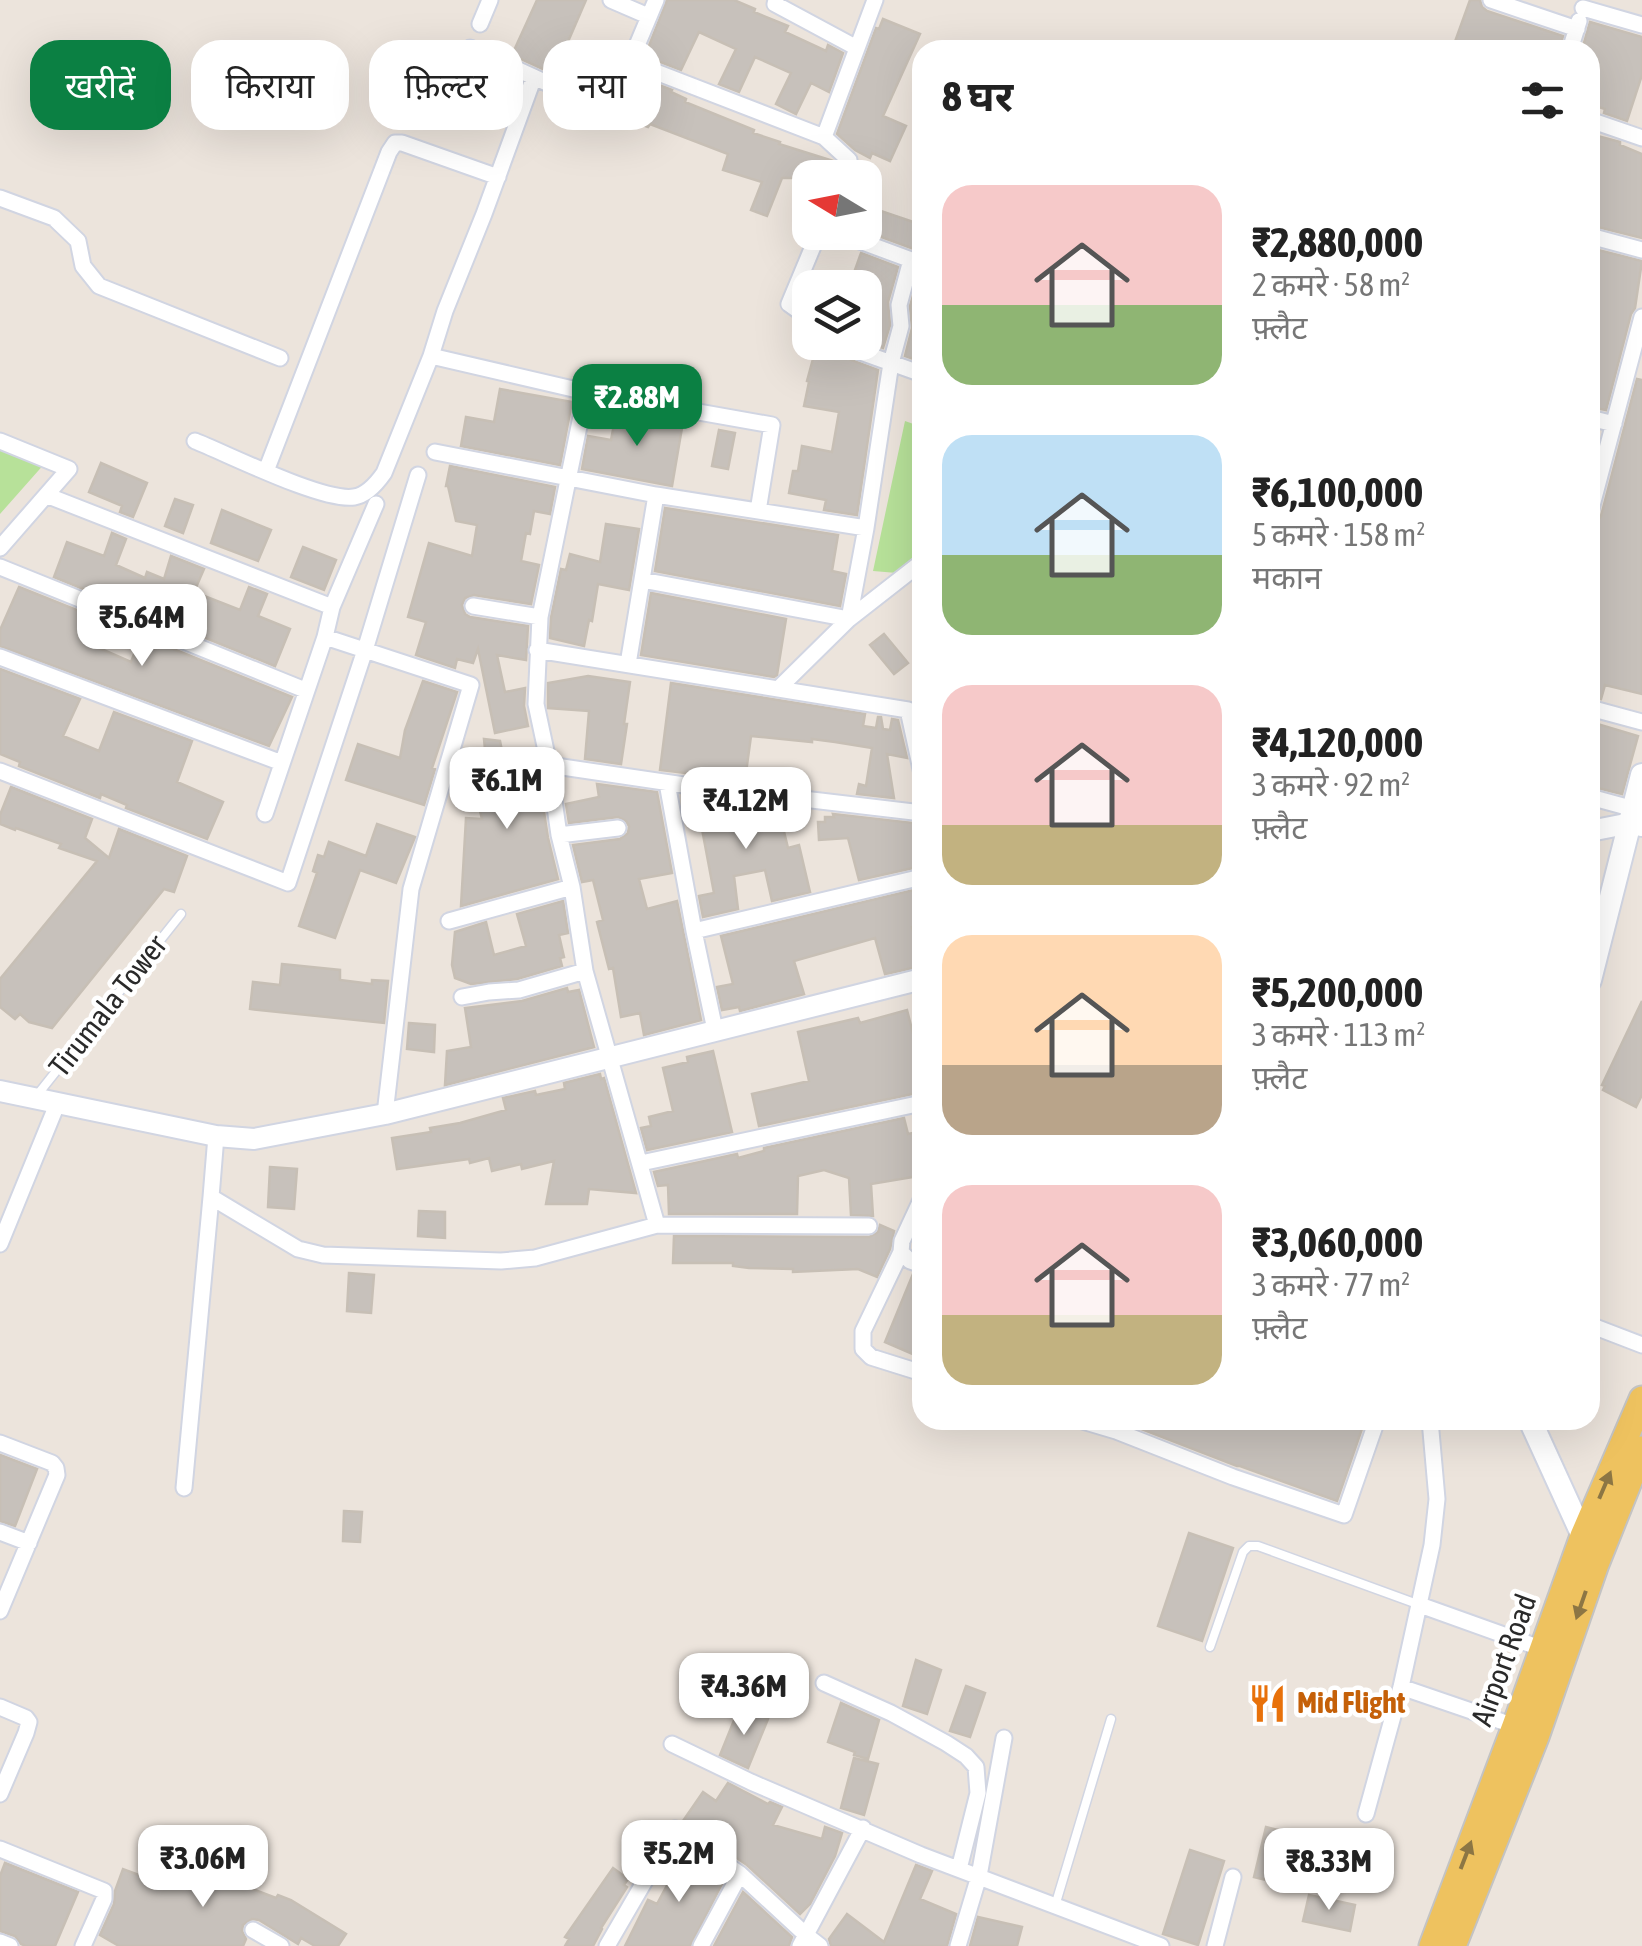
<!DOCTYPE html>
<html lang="hi">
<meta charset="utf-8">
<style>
:root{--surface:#fff;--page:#f2f2f2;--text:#222;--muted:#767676;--accent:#0b8043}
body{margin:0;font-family:"Asap Condensed","Noto Sans Devanagari",sans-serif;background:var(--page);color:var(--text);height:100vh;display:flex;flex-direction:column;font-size:38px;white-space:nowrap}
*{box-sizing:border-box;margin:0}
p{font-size:32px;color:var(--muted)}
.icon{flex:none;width:55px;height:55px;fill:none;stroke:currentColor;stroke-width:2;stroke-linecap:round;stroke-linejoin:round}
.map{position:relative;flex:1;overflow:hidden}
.drawer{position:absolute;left:912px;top:40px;width:688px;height:1390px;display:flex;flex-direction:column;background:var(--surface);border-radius:30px;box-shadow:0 10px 40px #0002}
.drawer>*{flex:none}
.top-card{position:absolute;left:30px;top:40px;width:732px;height:90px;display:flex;gap:20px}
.needle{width:65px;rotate:280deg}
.fabs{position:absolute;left:792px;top:160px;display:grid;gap:20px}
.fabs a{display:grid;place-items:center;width:90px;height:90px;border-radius:20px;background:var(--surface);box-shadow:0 10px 40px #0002;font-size:50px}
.price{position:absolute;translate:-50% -85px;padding:0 22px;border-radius:20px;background:#fff;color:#222;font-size:32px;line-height:65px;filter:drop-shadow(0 2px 5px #0008)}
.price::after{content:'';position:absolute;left:50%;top:60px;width:30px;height:22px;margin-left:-15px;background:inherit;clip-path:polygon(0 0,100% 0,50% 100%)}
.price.selected{background:var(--accent);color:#fff}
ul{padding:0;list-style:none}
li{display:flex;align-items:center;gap:30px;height:250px;padding:0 30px}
li span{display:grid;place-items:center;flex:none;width:280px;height:200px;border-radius:30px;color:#555}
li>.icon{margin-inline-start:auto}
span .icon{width:120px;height:120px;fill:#fffc;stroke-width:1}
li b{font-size:42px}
h2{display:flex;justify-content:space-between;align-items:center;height:120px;padding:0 30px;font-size:42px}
.tag{padding:0 35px;border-radius:30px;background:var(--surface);box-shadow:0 10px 40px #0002;font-size:35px;line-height:90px}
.tag.selected{background:var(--accent);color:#fff}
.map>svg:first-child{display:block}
.green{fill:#b7e199}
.building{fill:#c7c1bb;stroke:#c7bfb5;stroke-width:2.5}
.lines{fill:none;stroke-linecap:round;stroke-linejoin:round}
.service-casing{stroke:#d1d5e2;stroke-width:11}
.minor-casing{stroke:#d1d5e2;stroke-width:19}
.tertiary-casing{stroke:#d1d5e2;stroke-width:24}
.secondary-casing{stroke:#d1d5e2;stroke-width:26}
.primary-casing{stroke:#c3c3c3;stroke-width:29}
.service{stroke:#fff;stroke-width:8}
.minor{stroke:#fff;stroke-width:15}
.tertiary{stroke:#fff;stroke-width:20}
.secondary{stroke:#fff;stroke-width:22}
.primary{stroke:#eec25f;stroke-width:25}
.oneway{fill:#8c7644}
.labels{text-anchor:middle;stroke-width:9;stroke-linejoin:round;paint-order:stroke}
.street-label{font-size:30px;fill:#2a2a2a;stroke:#fff}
.food-label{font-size:30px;font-weight:bold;fill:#c56008;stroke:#fff;text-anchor:start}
</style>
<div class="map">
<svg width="1642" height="1946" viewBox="0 0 1642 1946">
<rect width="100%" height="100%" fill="#ece4dc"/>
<!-- green -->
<path class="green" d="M 905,421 L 922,427 L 922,552 L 897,573 L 873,571 Z
M 0,443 L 46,462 L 0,514 Z"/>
<!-- building -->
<path class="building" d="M 537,0 L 586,0 L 554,74 L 512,55 Z
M 667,0 L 734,0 L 755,9 L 754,12 L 788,26 L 785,32 L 826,51 L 828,45 L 843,53 L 829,92 L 811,83 L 796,114 L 776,104 L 791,73 L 755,57 L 739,92 L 719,84 L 736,49 L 699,32 L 681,70 L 645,56 Z
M 1470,0 L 1480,0 L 1482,7 L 1487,11 L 1563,36 L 1559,50 L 1452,50 Z
M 883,19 L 920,34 L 883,116 L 906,126 L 890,161 L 872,153 L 870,158 L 855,150 L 837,134 L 876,28 L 879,29 Z
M 1590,22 L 1642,37 L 1642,75 L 1627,121 L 1604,113 L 1605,109 L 1590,104 L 1590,50 L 1582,50 Z
M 635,76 L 672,90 L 671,92 L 686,99 L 685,102 L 754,130 L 753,133 L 780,142 L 779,144 L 833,161 L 836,163 L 831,178 L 782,178 L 767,216 L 751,210 L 762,182 L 723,170 L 728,154 L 650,124 L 648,127 L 615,115 Z
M 1590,134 L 1620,142 L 1620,145 L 1642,154 L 1642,238 L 1590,225 Z
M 872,208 L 922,225 L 922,252 L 865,231 Z
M 1590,248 L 1642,261 L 1635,308 L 1631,314 L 1606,410 L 1590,407 Z
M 861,253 L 898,267 L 888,302 L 890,325 L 883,348 L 865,342 L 865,288 L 853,288 L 859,272 L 855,270 Z
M 919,275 L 922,275 L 922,362 L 905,356 L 912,328 L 910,306 Z
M 817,344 L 836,350 L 851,360 L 878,370 L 857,515 L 824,510 L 826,500 L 789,493 L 793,471 L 798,471 L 802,446 L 832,452 L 839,412 L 804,406 L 809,382 L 807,381 Z
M 1637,379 L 1642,380 L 1642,694 L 1605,685 L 1601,699 L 1590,697 L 1590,579 L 1597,550 L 1590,549 L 1590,524 L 1597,522 L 1601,516 Z
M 500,389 L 572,402 L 560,465 L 461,446 L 466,417 L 494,422 Z
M 617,409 L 683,422 L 672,486 L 582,469 L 588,436 L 611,440 Z
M 719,430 L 735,433 L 728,469 L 712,466 Z
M 101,463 L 147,483 L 133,517 L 120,512 L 122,506 L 120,505 L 89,492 Z
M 450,466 L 555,487 L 550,514 L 534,511 L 530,534 L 526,533 L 521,561 L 539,565 L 531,604 L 474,595 L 465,598 L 462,605 L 465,614 L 470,617 L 528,626 L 526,660 L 497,655 L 505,692 L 525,688 L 524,706 L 528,726 L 495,733 L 478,649 L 473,663 L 457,659 L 455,668 L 416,655 L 426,622 L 408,617 L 429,543 L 472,556 L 477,525 L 456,521 L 448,486 L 446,486 Z
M 175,499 L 193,505 L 183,533 L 165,526 Z
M 665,508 L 838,535 L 832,571 L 846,574 L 840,606 L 655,571 Z
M 222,510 L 271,530 L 258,561 L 211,543 Z
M 606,524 L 639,529 L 629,590 L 598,584 L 592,621 L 589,620 L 584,646 L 550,638 L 551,618 L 561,569 L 566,570 L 570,554 L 600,562 Z
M 112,533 L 126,539 L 116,565 L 145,578 L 147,572 L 164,579 L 171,556 L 204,569 L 194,592 L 240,610 L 249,587 L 267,594 L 258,616 L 290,629 L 275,666 L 149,615 L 151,611 L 120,598 L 118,603 L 54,577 L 67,542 L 104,556 Z
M 303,547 L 336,560 L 324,590 L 291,577 Z
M 19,587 L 109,623 L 99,648 L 131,662 L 141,636 L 292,697 L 269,746 L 0,646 L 0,630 Z
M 651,593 L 786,619 L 777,675 L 774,677 L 641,655 Z
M 884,634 L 908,663 L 894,674 L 870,645 Z
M 0,669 L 80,699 L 63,736 L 99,751 L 114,712 L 192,741 L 177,782 L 223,802 L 207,839 L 126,808 L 127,805 L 101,794 L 100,798 L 19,766 L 20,762 L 0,754 Z
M 588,676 L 630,682 L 624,724 L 627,724 L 621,764 L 585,759 L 589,711 L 548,708 L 548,683 Z
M 423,681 L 457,692 L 432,768 L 435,769 L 424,805 L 346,780 L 358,744 L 400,758 L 405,730 Z
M 671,683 L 865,714 L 863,726 L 876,728 L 878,717 L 881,717 L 883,729 L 890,730 L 892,719 L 898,720 L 907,758 L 887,754 L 894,798 L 857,794 L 859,784 L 866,786 L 872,748 L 835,742 L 812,739 L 812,742 L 751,736 L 745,780 L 660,770 Z
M 1590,720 L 1595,721 L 1594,723 L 1638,736 L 1622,794 L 1590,786 Z
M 484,739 L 500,741 L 504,761 L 535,754 L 548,838 L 558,879 L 461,906 L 466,818 L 482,819 L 479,807 L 484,806 L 481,793 L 489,791 Z
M 597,784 L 657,792 L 672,873 L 639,879 L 647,909 L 677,901 L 701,1020 L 644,1035 L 640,1013 L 621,1017 L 613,968 L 609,969 L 597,922 L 603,920 L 593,880 L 582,882 L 573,845 L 620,839 L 628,833 L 629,826 L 626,821 L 618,817 L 569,823 L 566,804 L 599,797 Z
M 11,787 L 92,819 L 85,838 L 109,858 L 119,829 L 187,856 L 174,892 L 164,889 L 52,1028 L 29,1022 L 20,1014 L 15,1019 L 0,1007 L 0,979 L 97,861 L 59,848 L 61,844 L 16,828 L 15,830 L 0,824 L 0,815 Z
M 692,797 L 741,803 L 740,813 L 770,806 L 778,807 L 788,848 L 799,845 L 810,892 L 772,901 L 765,870 L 734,876 L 738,909 L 703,917 L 699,896 L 714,893 L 702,829 L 697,830 Z
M 833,814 L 922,824 L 922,866 L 859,880 L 848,838 L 819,840 L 818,822 L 825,822 L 825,817 L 834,817 Z
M 377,824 L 415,837 L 396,883 L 360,870 L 335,938 L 299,926 L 317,873 L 313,871 L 318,855 L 324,857 L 329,842 L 366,856 Z
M 922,888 L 922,924 L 912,927 L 922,966 L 885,974 L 875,938 L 794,961 L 804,994 L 740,1011 L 739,1007 L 722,1010 L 717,987 L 733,984 L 721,936 Z
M 563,901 L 568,933 L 559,935 L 564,957 L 560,958 L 562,966 L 517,979 L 471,984 L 455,978 L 452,965 L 455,932 L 486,922 L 494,955 L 526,946 L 517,914 Z
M 282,964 L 340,970 L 340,980 L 372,984 L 372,980 L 388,981 L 384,1023 L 250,1009 L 253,982 L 280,985 Z
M 567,988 L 568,992 L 579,990 L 594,1047 L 445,1085 L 447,1051 L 471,1047 L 465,1008 L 522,1001 Z
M 1642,1001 L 1642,1095 L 1636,1107 L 1603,1090 L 1605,1086 L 1602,1085 Z
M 907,1010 L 920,1061 L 922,1060 L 922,1092 L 759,1126 L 752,1094 L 809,1081 L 798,1032 L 858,1018 L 860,1023 Z
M 409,1023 L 435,1025 L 434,1052 L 407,1049 Z
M 713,1051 L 732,1132 L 647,1150 L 641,1128 L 651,1126 L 649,1117 L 673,1111 L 663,1068 L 688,1062 L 687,1057 Z
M 600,1074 L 601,1079 L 604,1078 L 636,1193 L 589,1189 L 587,1204 L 546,1204 L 554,1161 L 522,1169 L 521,1164 L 492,1171 L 489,1158 L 470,1163 L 469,1159 L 397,1169 L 392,1138 L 431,1132 L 430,1128 L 460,1123 L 506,1110 L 503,1098 L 535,1091 L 536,1095 L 565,1089 L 564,1083 Z
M 904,1118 L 908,1134 L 922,1131 L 922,1147 L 915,1149 L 919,1176 L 871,1184 L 873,1216 L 851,1215 L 849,1178 L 824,1170 L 798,1176 L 797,1214 L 669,1214 L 668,1185 L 658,1186 L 654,1172 L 737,1154 L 738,1158 L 764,1151 L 764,1148 Z
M 270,1167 L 297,1169 L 294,1209 L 268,1207 Z
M 419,1211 L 445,1212 L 445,1238 L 418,1236 Z
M 880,1225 L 894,1231 L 890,1249 L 877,1277 L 858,1269 L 793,1272 L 793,1269 L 749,1268 L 733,1266 L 733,1263 L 673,1263 L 674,1236 L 869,1237 L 878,1232 Z
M 349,1273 L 374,1275 L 371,1313 L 347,1311 Z
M 913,1274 L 922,1276 L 922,1358 L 885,1342 Z
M 1132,1420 L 1365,1420 L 1337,1501 L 1240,1466 L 1237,1466 L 1131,1425 Z
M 0,1455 L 37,1469 L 15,1526 L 0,1521 Z
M 344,1511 L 362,1512 L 360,1542 L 343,1541 Z
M 1189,1533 L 1233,1548 L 1202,1641 L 1158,1626 Z
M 916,1660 L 941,1670 L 927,1714 L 903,1706 Z
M 966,1686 L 985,1693 L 970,1737 L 950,1731 Z
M 841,1703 L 879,1720 L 868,1759 L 854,1755 L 855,1752 L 828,1742 Z
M 739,1708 L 768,1719 L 748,1768 L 720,1755 Z
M 854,1758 L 878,1764 L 864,1815 L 841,1808 Z
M 728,1783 L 768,1804 L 770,1802 L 782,1807 L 773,1825 L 822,1839 L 825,1827 L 842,1833 L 835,1856 L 810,1904 L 800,1914 L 747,1865 L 683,1821 L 703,1792 L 716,1801 Z
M 1266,1827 L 1324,1841 L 1312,1891 L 1254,1877 Z
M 679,1845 L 725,1878 L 690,1946 L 625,1946 L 648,1900 L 657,1904 L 680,1861 L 672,1857 Z
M 1190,1850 L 1224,1861 L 1198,1945 L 1163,1934 Z
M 160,1855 L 188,1859 L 233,1873 L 231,1881 L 276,1898 L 278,1895 L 291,1900 L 346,1934 L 338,1946 L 315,1946 L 301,1938 L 298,1944 L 259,1920 L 252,1919 L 243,1925 L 242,1931 L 246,1939 L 243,1946 L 119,1946 L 100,1935 L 114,1904 L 115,1891 L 123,1869 L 147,1878 Z
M 5,1863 L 78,1892 L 55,1946 L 26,1946 L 21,1944 L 15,1936 L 0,1931 L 0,1876 Z
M 916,1865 L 932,1871 L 920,1899 L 956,1914 L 947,1946 L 831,1946 L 829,1939 L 847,1914 L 884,1942 Z
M 613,1868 L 628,1879 L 624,1885 L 627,1887 L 601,1928 L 602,1929 L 593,1946 L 565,1946 L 569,1939 L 565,1937 Z
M 743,1892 L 792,1937 L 789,1946 L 714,1946 Z
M 1309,1895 L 1355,1905 L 1350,1931 L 1303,1921 Z
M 978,1917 L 1022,1927 L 1017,1946 L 970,1946 Z"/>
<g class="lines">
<defs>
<path id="service" d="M 38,1094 L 181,914
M 1210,1647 L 1243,1552 L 1249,1546 L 1258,1546 L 1420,1605
M 1055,1906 L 1111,1719"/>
<path id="minor" d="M 611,0 L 648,16
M 656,0 L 630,62 L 824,137
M 776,0 L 775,4 L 857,48
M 1491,0 L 1577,29
M 1583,8 L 1642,25
M 480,24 L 490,0
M 470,48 L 595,105 C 615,102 621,78 630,62
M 1570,50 L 1579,21
M 1590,120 L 1642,138
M 842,178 L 849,160 L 824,137 L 875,0
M 0,198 L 54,218 L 78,241 L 83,266 L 99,286 L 280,358
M 1590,236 L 1642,250
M 860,241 L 922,264
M 911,260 L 899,305 L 901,326 L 891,363 L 866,528 L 849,619 L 922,562
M 810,319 L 789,304 L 819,232
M 844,342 L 855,350 L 922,374
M 431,356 L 445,311 L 484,214 L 534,77
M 1590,418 L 1614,424
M 0,441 L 69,469 L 0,548
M 195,441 C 228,454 323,502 354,497 C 367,495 377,483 384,473 L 431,356 L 586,392
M 435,452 L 656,495 L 866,528
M 266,471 L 389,152 L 395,143 L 402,143 L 498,177
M 46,495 L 332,607
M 1590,513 L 1642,317
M 0,567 L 305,690
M 642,580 L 849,619 L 779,688
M 473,606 L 540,617
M 325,637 L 471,685 L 411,889 L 385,1114
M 537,650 L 908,710 L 922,774
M 0,657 L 282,763
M 628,664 L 656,495
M 1590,708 L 1642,722
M 549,765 L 684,785 L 922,813
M 0,771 L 288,883 L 365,650 L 418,475
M 667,783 L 694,931 L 715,1030
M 1590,797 L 1634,809
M 265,814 L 325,637 L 332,607 L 376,504
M 559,835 L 618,828
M 449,921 L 572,887
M 694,931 L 922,877
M 462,997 L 489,992 L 519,990 L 585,971
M 216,1136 L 211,1197 L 298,1249 L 323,1255 L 501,1261 L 535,1258 L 657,1225 L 869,1226
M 641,1163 L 922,1103
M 922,1198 L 902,1241 L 901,1252 L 910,1261 L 922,1265
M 657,1225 L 585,971 L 572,887 L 559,835 L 549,765 L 536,704 L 540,617 L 586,392 L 772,425 L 758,511
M 0,1244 L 58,1102
M 901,1252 L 863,1331 L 863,1349 L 871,1357 L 922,1373
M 1590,1325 L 1642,1345
M 1079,1420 L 1116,1431
M 1121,1420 L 1116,1431 L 1233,1477 L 1344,1515 L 1377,1420
M 0,1443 L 52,1463 L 56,1468 L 57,1475 L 0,1611
M 184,1488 L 211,1197
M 0,1532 L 29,1543
M 1420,1605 L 1543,1649
M 824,1683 L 891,1713 L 946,1743 L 966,1756 L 976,1767 L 978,1793 L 959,1869
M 1401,1687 L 1515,1726
M 0,1707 L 26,1718 L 29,1722 L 26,1733 L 0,1794
M 672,1744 L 751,1782 L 921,1855 L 1161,1946
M 1366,1814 L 1401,1687 L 1432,1545 L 1437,1499 L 1430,1420
M 0,1849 L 104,1891 L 104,1899 L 83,1946
M 253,1930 L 281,1946
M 0,1942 L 10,1946
M 607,1946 L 675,1829 L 740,1874 L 806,1935 L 820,1946
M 701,1946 L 740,1874
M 800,1946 L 863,1828
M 958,1946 L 979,1876 L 1004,1738
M 1215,1946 L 1233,1877"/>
<path id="tertiary" d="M 1590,831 L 1631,823 L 1642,826
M 0,1091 L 216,1136 L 254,1139 L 385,1114 L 922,979"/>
<path id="secondary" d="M 1590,980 L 1642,775
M 1530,1420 L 1588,1547"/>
<path id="primary" d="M 1432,1946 L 1515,1726 L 1583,1536 L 1642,1399
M 1453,1946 L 1536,1737 L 1596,1564 L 1642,1449"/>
</defs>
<!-- service casing -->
<use href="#service" class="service-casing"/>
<!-- minor casing -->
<use href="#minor" class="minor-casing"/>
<!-- tertiary casing -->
<use href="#tertiary" class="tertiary-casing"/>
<!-- secondary casing -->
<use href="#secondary" class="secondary-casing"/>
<!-- primary casing -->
<use href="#primary" class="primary-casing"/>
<!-- service -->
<use href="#service" class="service"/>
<!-- minor -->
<use href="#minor" class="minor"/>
<!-- tertiary -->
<use href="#tertiary" class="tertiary"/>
<!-- secondary -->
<use href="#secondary" class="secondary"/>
<!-- primary -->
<use href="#primary" class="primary"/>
</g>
<!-- one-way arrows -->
<defs><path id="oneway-solid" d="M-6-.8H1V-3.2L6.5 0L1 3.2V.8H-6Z" transform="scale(2.5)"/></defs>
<g class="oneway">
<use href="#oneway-solid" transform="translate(1605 1485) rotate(-67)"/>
<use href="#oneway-solid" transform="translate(1581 1605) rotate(109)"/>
<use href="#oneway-solid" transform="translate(1466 1855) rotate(-69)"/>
</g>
<!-- icons -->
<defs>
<symbol id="restaurant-bare" viewBox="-9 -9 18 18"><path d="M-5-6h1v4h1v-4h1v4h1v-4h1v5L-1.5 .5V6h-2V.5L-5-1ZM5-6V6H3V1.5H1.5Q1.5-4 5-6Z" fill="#e8710a" stroke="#fff" stroke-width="2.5" paint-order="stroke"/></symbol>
</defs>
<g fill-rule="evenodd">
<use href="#restaurant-bare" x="1240" y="1676" width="55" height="55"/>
</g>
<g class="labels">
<!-- street labels -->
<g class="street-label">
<text transform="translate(108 1006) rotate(-52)" y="10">Tirumala Tower</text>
<text transform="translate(1504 1660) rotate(-70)" y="10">Airport Road</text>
</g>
<!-- food labels -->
<g class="food-label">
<text x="1297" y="1713">Mid Flight</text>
</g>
</g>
</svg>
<div class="fabs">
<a><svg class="needle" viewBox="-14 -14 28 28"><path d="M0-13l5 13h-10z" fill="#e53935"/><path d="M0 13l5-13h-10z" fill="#767676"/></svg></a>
<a><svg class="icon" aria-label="layers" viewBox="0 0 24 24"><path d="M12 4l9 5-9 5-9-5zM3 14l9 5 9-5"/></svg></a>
</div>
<b class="price selected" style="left:637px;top:449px">₹2.88M</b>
<b class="price" style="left:142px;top:669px">₹5.64M</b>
<b class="price" style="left:507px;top:832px">₹6.1M</b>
<b class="price" style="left:746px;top:852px">₹4.12M</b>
<b class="price" style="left:744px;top:1738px">₹4.36M</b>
<b class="price" style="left:679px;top:1905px">₹5.2M</b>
<b class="price" style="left:203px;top:1910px">₹3.06M</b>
<b class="price" style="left:1329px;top:1913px">₹8.33M</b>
<div class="top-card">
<a class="tag selected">खरीदें</a>
<a class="tag">किराया</a>
<a class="tag">फ़िल्टर</a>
<a class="tag">नया</a>
</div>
<section class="drawer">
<h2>8 घर<svg class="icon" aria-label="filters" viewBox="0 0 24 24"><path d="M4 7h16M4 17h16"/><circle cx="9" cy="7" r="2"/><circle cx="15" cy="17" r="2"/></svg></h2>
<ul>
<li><span style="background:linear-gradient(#f6c9c9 60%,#8fb573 0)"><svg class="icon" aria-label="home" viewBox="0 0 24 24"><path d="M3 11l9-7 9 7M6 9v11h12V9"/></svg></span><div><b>₹2,880,000</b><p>2 कमरे · 58 m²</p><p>फ़्लैट</p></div></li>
<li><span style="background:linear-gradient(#bfe0f5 60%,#8fb573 0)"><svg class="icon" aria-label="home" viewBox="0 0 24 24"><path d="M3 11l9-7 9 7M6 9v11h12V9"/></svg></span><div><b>₹6,100,000</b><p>5 कमरे · 158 m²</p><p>मकान</p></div></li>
<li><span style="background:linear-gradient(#f6c9c9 70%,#c2b280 0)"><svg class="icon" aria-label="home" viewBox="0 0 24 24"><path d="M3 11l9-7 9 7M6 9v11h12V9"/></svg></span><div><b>₹4,120,000</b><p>3 कमरे · 92 m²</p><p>फ़्लैट</p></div></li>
<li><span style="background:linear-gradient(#ffd9b3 65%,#b9a48a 0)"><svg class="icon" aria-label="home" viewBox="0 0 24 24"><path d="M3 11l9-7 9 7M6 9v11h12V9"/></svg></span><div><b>₹5,200,000</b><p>3 कमरे · 113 m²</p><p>फ़्लैट</p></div></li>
<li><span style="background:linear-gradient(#f6c9c9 65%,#c2b280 0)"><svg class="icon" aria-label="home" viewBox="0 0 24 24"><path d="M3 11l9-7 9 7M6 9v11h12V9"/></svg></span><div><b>₹3,060,000</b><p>3 कमरे · 77 m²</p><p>फ़्लैट</p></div></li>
</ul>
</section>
</div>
